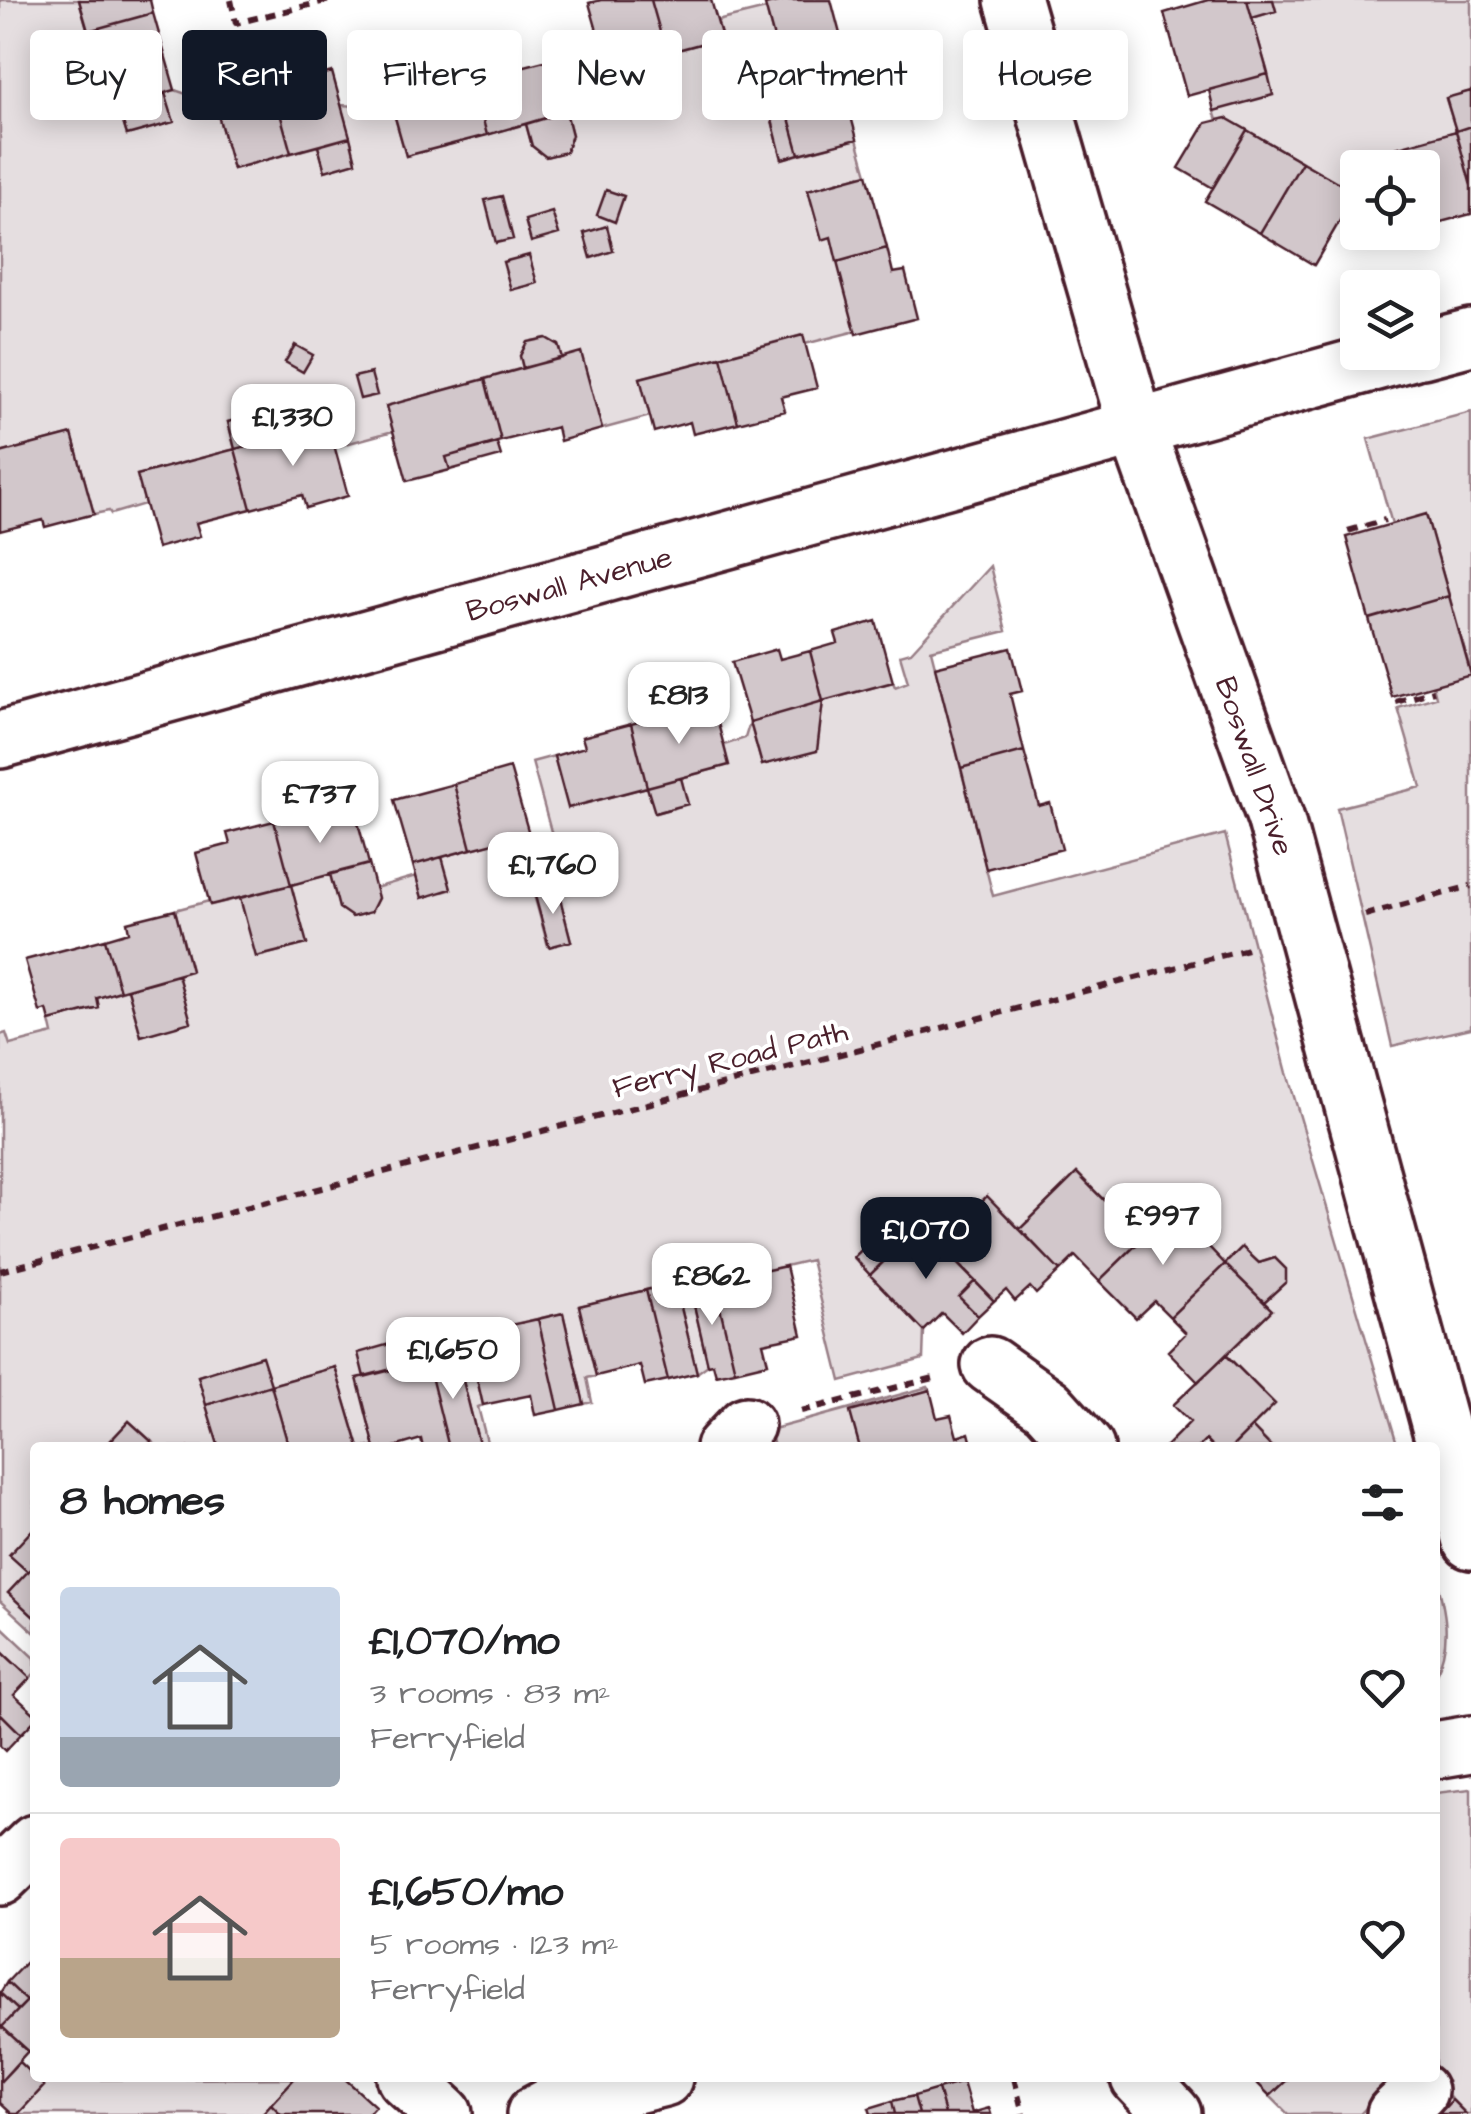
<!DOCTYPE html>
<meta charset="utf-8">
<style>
:root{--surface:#fff;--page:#f6f6f6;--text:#202124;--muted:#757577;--line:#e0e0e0;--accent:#111827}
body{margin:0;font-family:"Architects Daughter",sans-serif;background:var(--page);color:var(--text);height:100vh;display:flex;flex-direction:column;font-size:38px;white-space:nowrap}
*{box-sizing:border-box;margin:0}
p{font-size:32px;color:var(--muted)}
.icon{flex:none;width:55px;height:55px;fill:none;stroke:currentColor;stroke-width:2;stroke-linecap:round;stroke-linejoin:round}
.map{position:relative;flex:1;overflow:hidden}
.side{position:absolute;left:30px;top:1442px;width:1410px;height:640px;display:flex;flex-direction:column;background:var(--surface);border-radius:10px;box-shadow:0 5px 25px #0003}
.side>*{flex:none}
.top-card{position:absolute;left:30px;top:30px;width:1412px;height:90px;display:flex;gap:20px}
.tools{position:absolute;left:1340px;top:150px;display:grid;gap:20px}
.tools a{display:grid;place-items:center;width:100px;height:100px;border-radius:10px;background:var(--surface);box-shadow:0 5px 25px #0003;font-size:50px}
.price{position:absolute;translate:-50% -85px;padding:0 22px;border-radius:20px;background:#fff;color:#222;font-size:32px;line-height:65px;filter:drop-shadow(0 2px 5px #0008)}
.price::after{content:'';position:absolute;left:50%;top:60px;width:30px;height:22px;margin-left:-15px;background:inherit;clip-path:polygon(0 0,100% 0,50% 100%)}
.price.selected{background:var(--accent);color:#fff}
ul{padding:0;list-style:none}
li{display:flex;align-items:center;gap:30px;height:250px;padding:0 30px}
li+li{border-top:2px solid var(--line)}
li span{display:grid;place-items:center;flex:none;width:280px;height:200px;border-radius:10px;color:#555}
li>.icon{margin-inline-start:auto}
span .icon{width:120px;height:120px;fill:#fffc;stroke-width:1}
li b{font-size:42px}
h2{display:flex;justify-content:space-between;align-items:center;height:120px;padding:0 30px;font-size:42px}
.chip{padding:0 35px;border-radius:10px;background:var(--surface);box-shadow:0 5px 25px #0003;font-size:35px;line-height:90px}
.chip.selected{background:var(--accent);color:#fff}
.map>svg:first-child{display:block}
.green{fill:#e5dee0;stroke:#987e86;stroke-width:2.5;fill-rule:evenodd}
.building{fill:#d2c7cb;stroke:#4a1f2b;stroke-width:2.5}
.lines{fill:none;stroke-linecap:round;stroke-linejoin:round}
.minor-casing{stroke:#4a1f2b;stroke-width:62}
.path{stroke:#4a1f2b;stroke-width:6;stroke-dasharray:10 8;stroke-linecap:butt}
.minor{stroke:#fff;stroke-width:55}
.minor-bridge-casing{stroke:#4a1f2b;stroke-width:62;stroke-linecap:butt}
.minor-bridge{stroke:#fff;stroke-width:55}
.labels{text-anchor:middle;stroke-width:8;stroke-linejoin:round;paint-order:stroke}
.street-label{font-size:30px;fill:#4a1f2b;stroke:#fff}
</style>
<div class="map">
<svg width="1471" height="2114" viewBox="0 0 1471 2114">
<rect width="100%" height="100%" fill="#fff"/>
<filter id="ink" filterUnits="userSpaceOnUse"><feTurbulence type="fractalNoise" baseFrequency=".01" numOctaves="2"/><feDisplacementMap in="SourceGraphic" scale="20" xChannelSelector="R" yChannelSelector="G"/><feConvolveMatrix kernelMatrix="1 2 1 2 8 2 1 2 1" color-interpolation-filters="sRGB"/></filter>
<g filter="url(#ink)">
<!-- green -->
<path class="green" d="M 0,0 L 79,0 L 110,108 L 118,106 L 127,135 L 173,122 L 165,93 L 175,90 L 215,104 L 233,169 L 318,146 L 325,171 L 356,162 L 341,105 L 373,107 L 391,103 L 406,156 L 526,124 L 532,146 L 546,157 L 566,152 L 572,135 L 552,59 L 594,74 L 721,38 L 717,21 L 766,9 L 775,42 L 747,50 L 732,74 L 764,94 L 774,82 L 785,79 L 791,98 L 786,107 L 770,113 L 782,159 L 857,139 L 867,174 L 808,190 L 822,239 L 831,237 L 856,331 L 805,344 L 802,335 L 641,378 L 650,416 L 602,429 L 581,353 L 562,358 L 558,345 L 546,338 L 527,342 L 520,356 L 523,368 L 387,406 L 393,431 L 335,447 L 328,423 L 282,437 L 274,410 L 228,422 L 235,449 L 138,475 L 145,504 L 111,514 L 109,511 L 94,514 L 72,434 L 0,453 ZM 606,226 L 613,251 L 592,258 L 584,233 Z
M 1273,0 L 1471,0 L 1471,91 L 1446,99 L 1456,131 L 1368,159 L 1370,167 L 1358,168 L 1356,193 L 1226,118 L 1217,120 L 1214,111 L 1267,70 L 1252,18 L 1276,11 Z
M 1471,412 L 1471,672 L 1426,515 L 1392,524 L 1368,439 Z
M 990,566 L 1006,631 L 931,650 L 993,896 L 1225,834 L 1287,1073 L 1398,1447 L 1272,1447 L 1252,1427 L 1275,1404 L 1226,1355 L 1271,1310 L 1264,1302 L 1286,1282 L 1275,1258 L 1259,1263 L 1242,1247 L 1225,1264 L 1173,1209 L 1142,1239 L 1077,1173 L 1020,1229 L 987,1196 L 938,1244 L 920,1226 L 897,1248 L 880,1231 L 854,1258 L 924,1331 L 923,1359 L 841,1381 L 811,1260 L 690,1288 L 708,1365 L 697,1373 L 675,1283 L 580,1306 L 596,1376 L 587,1378 L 592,1402 L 584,1404 L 563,1313 L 467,1335 L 483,1405 L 478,1407 L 487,1442 L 479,1444 L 456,1353 L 399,1368 L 393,1344 L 364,1377 L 358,1378 L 375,1447 L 359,1447 L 335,1367 L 271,1385 L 261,1356 L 198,1376 L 219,1447 L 158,1447 L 129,1421 L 104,1447 L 35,1448 L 35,1527 L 10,1555 L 28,1572 L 8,1593 L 35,1618 L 35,1633 L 0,1601 L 0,1035 L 6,1033 L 10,1045 L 53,1034 L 50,1021 L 99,1008 L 97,998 L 128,989 L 141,1036 L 190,1021 L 178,975 L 191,971 L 175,910 L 209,901 L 211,905 L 240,898 L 257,957 L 306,944 L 291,885 L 330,874 L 339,907 L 352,917 L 371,912 L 378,898 L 375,888 L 416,876 L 422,898 L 450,890 L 442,857 L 518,836 L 548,946 L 571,941 L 557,887 L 565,883 L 532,762 L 554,756 L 569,808 L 647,787 L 656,813 L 687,804 L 681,778 L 728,765 L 724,745 L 745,738 L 750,722 L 762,765 L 816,751 L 823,701 L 893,682 L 895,687 L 908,682 L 900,655 L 911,652 Z
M 1471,675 L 1471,1028 L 1392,1046 L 1337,808 L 1421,787 L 1398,708 L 1436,697 L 1433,685 Z
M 928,1387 L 930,1390 L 850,1411 L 860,1447 L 774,1447 L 770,1430 Z
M 1435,1573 C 1445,1609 1453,1642 1435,1676 Z
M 0,1625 L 35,1658 L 35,1673 L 30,1678 L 0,1650 Z
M 1471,1789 L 1471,2114 L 1466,2114 L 1430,2078 L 1435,2078 L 1435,1793 Z
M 35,2078 L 59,2080 L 295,2078 L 262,2114 L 18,2114 L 44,2086 Z
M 1289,2078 L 1395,2078 L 1360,2114 L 1288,2114 L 1270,2096 Z"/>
<!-- building -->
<path class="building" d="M 79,0 L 150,0 L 153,13 L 88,31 Z
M 601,0 L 651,0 L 666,53 L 608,69 L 589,3 Z
M 651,0 L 711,0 L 722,38 L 666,53 Z
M 786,0 L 831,0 L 840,34 L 829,37 L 837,64 L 785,79 L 765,5 Z
M 1208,0 L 1247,0 L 1268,74 L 1187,96 L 1164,13 Z
M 1247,0 L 1273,0 L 1276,11 L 1252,18 Z
M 153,13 L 175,90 L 110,109 L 88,31 Z
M 775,42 L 785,79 L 774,82 L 764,95 L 732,74 L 747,50 Z
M 514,59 L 517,68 L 552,59 L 566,112 L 487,135 L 470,71 Z
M 837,64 L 857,139 L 799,154 L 784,100 L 791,98 L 785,79 Z
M 470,71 L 487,135 L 406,156 L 391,103 L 426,93 L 423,83 Z
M 332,72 L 350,137 L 291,153 L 273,88 Z
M 1268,74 L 1273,95 L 1214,111 L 1209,90 Z
M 273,88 L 291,153 L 233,169 L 215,104 Z
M 1471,91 L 1471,126 L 1456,131 L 1446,98 Z
M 165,93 L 174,122 L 127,135 L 118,106 Z
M 786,107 L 799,154 L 782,159 L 770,112 Z
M 566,112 L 572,135 L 566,152 L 546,157 L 532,146 L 526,124 Z
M 1226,118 L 1247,130 L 1213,188 L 1179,168 L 1206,123 Z
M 1471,126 L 1471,186 L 1456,131 Z
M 1247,130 L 1302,162 L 1260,233 L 1205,201 Z
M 1456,131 L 1471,186 L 1471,214 L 1422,227 L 1422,168 L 1401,168 L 1395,148 Z
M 350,137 L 356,162 L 325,171 L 318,146 Z
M 1396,151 L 1401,168 L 1370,168 L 1367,159 Z
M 1302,162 L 1356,193 L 1314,265 L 1260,233 Z
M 867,174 L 887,248 L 837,262 L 831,237 L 822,240 L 808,190 Z
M 606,190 L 624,196 L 615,222 L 597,215 Z
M 502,196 L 513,239 L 496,243 L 485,200 Z
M 552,212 L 559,234 L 531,242 L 525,220 Z
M 607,226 L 613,251 L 591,258 L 584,233 Z
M 887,248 L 893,273 L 905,271 L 917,318 L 856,334 L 837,262 Z
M 529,255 L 537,283 L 511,290 L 503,262 Z
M 803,335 L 817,388 L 781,397 L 785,411 L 738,423 L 721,357 Z
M 546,338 L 558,345 L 562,358 L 523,368 L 520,356 L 527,342 Z
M 295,345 L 313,355 L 303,372 L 285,362 Z
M 581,352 L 602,429 L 560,441 L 557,427 L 501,441 L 485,379 Z
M 721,357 L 738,423 L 693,434 L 690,422 L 654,432 L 640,378 Z
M 371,373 L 377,395 L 360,399 L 354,377 Z
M 485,379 L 501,441 L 446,457 L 450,470 L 407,481 L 386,406 Z
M 275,409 L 282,437 L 235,449 L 228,422 Z
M 328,423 L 348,496 L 306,508 L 302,495 L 251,509 L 235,449 Z
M 72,434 L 94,514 L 45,527 L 43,520 L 0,531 L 0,453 Z
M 497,443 L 501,456 L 450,470 L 446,457 Z
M 235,449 L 251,509 L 196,523 L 200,536 L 157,548 L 137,475 Z
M 1426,514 L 1449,596 L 1369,619 L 1346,537 Z
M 1449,596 L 1471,675 L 1392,697 L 1369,619 Z
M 876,621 L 893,682 L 823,701 L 810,651 L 838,643 L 835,633 Z
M 1011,648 L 1022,691 L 1010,694 L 1024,751 L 961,768 L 935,667 Z
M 777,649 L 780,659 L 810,651 L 823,701 L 750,722 L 732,662 Z
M 823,701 L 817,751 L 762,765 L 750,722 Z
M 677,711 L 680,721 L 715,712 L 729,765 L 647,787 L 631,724 Z
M 631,724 L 647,787 L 568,808 L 554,756 L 585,747 L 582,737 Z
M 1024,751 L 1039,806 L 1050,803 L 1062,849 L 986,869 L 961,768 Z
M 510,768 L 529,834 L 471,849 L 454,784 Z
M 681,778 L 688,804 L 655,813 L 647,787 Z
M 454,784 L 471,849 L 413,865 L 394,800 Z
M 316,811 L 319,822 L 355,811 L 369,864 L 291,885 L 274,821 Z
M 274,821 L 291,885 L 210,905 L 196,853 L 230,844 L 227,833 Z
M 442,857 L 451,889 L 422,898 L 413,865 Z
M 369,864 L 378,898 L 371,912 L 352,917 L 339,908 L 330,874 Z
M 291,885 L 307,944 L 256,957 L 240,898 Z
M 557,887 L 571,941 L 549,947 L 534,892 Z
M 175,910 L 191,971 L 120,991 L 105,939 L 129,932 L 127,922 Z
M 105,939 L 120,991 L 97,998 L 99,1008 L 50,1021 L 47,1010 L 40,1012 L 25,960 Z
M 178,975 L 191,1022 L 141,1036 L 128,989 Z
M 1077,1173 L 1142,1239 L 1099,1281 L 1075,1256 L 1060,1271 L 1020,1229 Z
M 987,1196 L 1060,1271 L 1036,1294 L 1030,1287 L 1015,1301 L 1006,1290 L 994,1301 L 938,1244 Z
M 1173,1209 L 1225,1264 L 1170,1317 L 1154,1301 L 1136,1318 L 1099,1281 Z
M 920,1226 L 975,1281 L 959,1297 L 978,1316 L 962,1333 L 942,1313 L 924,1331 L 870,1275 Z
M 881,1231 L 897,1248 L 870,1275 L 854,1257 Z
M 1242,1247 L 1259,1263 L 1275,1258 L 1286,1269 L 1286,1282 L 1264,1302 L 1225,1264 Z
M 1225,1264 L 1272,1310 L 1198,1382 L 1168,1351 L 1186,1333 L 1170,1317 Z
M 786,1266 L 802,1335 L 763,1343 L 768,1363 L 735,1371 L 714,1282 Z
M 975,1281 L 994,1301 L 978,1316 L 959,1297 Z
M 714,1282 L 735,1371 L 716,1375 L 713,1364 L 708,1365 L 690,1288 Z
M 675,1283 L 697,1373 L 668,1380 L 646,1290 Z
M 646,1290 L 668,1380 L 645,1385 L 640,1365 L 596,1376 L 579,1306 Z
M 563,1313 L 584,1404 L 559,1410 L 538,1319 Z
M 538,1319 L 559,1410 L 535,1415 L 531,1395 L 483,1405 L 467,1335 Z
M 393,1343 L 399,1368 L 364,1377 L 358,1353 Z
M 456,1353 L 479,1444 L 465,1448 L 449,1448 L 427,1360 Z
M 1226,1355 L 1275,1404 L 1231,1448 L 1214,1448 L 1206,1440 L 1198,1448 L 1164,1448 L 1190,1422 L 1173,1405 Z
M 262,1356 L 271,1385 L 206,1405 L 198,1376 Z
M 427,1360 L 449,1448 L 423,1448 L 421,1439 L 391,1448 L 375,1448 L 357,1378 Z
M 335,1367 L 359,1448 L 289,1448 L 271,1385 Z
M 271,1385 L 289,1448 L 219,1448 L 206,1405 Z
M 930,1390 L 937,1418 L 951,1415 L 957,1437 L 969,1433 L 973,1448 L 860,1448 L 850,1412 Z
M 129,1421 L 151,1441 L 145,1448 L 104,1448 Z
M 1252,1427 L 1272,1448 L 1231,1448 Z
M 35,1527 L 35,1564 L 28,1572 L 9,1555 Z
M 35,1564 L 35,1618 L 8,1593 Z
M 0,1650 L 30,1678 L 14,1695 L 35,1714 L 35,1720 L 21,1734 L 0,1713 Z
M 0,1713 L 21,1734 L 5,1751 L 0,1746 Z
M 32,1956 L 35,1959 L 35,2057 L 2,2027 L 27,2001 L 7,1982 Z
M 7,1982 L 27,2001 L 18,2010 L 0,1993 Z
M 0,1993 L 18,2010 L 2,2027 L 0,2025 Z
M 0,2025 L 28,2051 L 0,2082 Z
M 19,2062 L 44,2086 L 18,2114 L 12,2114 L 0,2103 L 0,2082 Z
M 295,2078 L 344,2078 L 375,2106 L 368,2114 L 281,2114 L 271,2104 Z
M 1252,2078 L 1289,2078 L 1270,2096 Z
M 963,2082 L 972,2113 L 989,2108 L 991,2114 L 945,2114 L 938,2089 Z
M 938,2089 L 945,2114 L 919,2114 L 914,2096 Z
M 914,2096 L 919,2114 L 895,2114 L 892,2101 Z
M 1452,2100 L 1466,2114 L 1439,2114 Z
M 892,2101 L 895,2114 L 871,2114 L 869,2108 Z
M 271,2104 L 281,2114 L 262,2114 Z"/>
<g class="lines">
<defs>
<g id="minor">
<path d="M 1013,0 L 1136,427 L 1276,820"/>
<path d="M 1422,350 L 1471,337"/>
<path id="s1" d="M 0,740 L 1412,352"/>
<path d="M 1341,1061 L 1471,1541"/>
<path d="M 990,1365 L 1048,1406 L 1086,1448"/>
<path d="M 724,1448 L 746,1425"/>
<path d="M 1435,1750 L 1471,1744"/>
<path d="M 0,1877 L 35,1843"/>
<path d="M 405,2078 L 444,2114"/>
<path d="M 1139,2078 L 1173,2114"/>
<path d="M 535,2114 L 550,2106 L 664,2078"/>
<path d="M 1395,2114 L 1419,2091"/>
</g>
</defs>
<!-- minor casing -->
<use href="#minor" class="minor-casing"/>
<!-- path -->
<path class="path" d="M 231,0 L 236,23 L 330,0
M 1348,531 L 1385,520
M 1396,702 L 1434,691
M 1365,915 L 1471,886
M 0,1271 L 1248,949
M 801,1411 L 934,1378
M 1014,2078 L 1023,2114"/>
<!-- minor -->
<use href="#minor" class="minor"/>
<defs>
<path id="minor-bridge" d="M 1276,820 L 1341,1061"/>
</defs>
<!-- minor-bridge casing -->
<use href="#minor-bridge" class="minor-bridge-casing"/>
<!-- minor-bridge -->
<use href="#minor-bridge" class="minor-bridge"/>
</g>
</g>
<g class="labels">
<!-- street labels -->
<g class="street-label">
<text dy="10" stroke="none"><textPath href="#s1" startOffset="590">Boswall Avenue</textPath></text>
<text transform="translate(1255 766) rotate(71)" y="10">Boswall Drive</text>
<text transform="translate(730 1059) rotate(-14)" y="10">Ferry Road Path</text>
</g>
</g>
</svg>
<div class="tools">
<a><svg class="icon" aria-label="locate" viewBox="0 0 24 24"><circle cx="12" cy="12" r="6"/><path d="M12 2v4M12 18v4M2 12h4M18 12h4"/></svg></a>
<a><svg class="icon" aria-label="layers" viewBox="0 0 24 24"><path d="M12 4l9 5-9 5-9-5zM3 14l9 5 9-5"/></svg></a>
</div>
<b class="price" style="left:293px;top:469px">£1,330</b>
<b class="price" style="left:679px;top:747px">£813</b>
<b class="price" style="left:320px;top:846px">£737</b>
<b class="price" style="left:553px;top:917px">£1,760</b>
<b class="price" style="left:1163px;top:1268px">£997</b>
<b class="price selected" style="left:926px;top:1282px">£1,070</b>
<b class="price" style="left:712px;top:1328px">£862</b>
<b class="price" style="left:453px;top:1402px">£1,650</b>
<div class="top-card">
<a class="chip">Buy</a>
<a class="chip selected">Rent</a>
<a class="chip">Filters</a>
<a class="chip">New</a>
<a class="chip">Apartment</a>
<a class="chip">House</a>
</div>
<section class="side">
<h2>8 homes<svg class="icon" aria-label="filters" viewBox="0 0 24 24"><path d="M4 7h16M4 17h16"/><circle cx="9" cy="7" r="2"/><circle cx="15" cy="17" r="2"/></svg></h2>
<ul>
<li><span style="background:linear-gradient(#c9d6e8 75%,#9aa5b1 0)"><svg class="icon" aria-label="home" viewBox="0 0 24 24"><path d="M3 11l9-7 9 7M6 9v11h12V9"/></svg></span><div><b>£1,070/mo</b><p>3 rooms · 83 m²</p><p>Ferryfield</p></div><svg class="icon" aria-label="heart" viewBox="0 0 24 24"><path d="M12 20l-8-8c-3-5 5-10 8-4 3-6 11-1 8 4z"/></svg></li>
<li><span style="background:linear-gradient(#f6c9c9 60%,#b9a48a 0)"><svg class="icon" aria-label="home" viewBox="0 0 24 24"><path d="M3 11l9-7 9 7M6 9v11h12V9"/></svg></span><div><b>£1,650/mo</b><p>5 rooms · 123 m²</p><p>Ferryfield</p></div><svg class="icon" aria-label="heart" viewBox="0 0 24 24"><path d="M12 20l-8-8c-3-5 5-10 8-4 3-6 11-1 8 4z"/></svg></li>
</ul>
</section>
</div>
